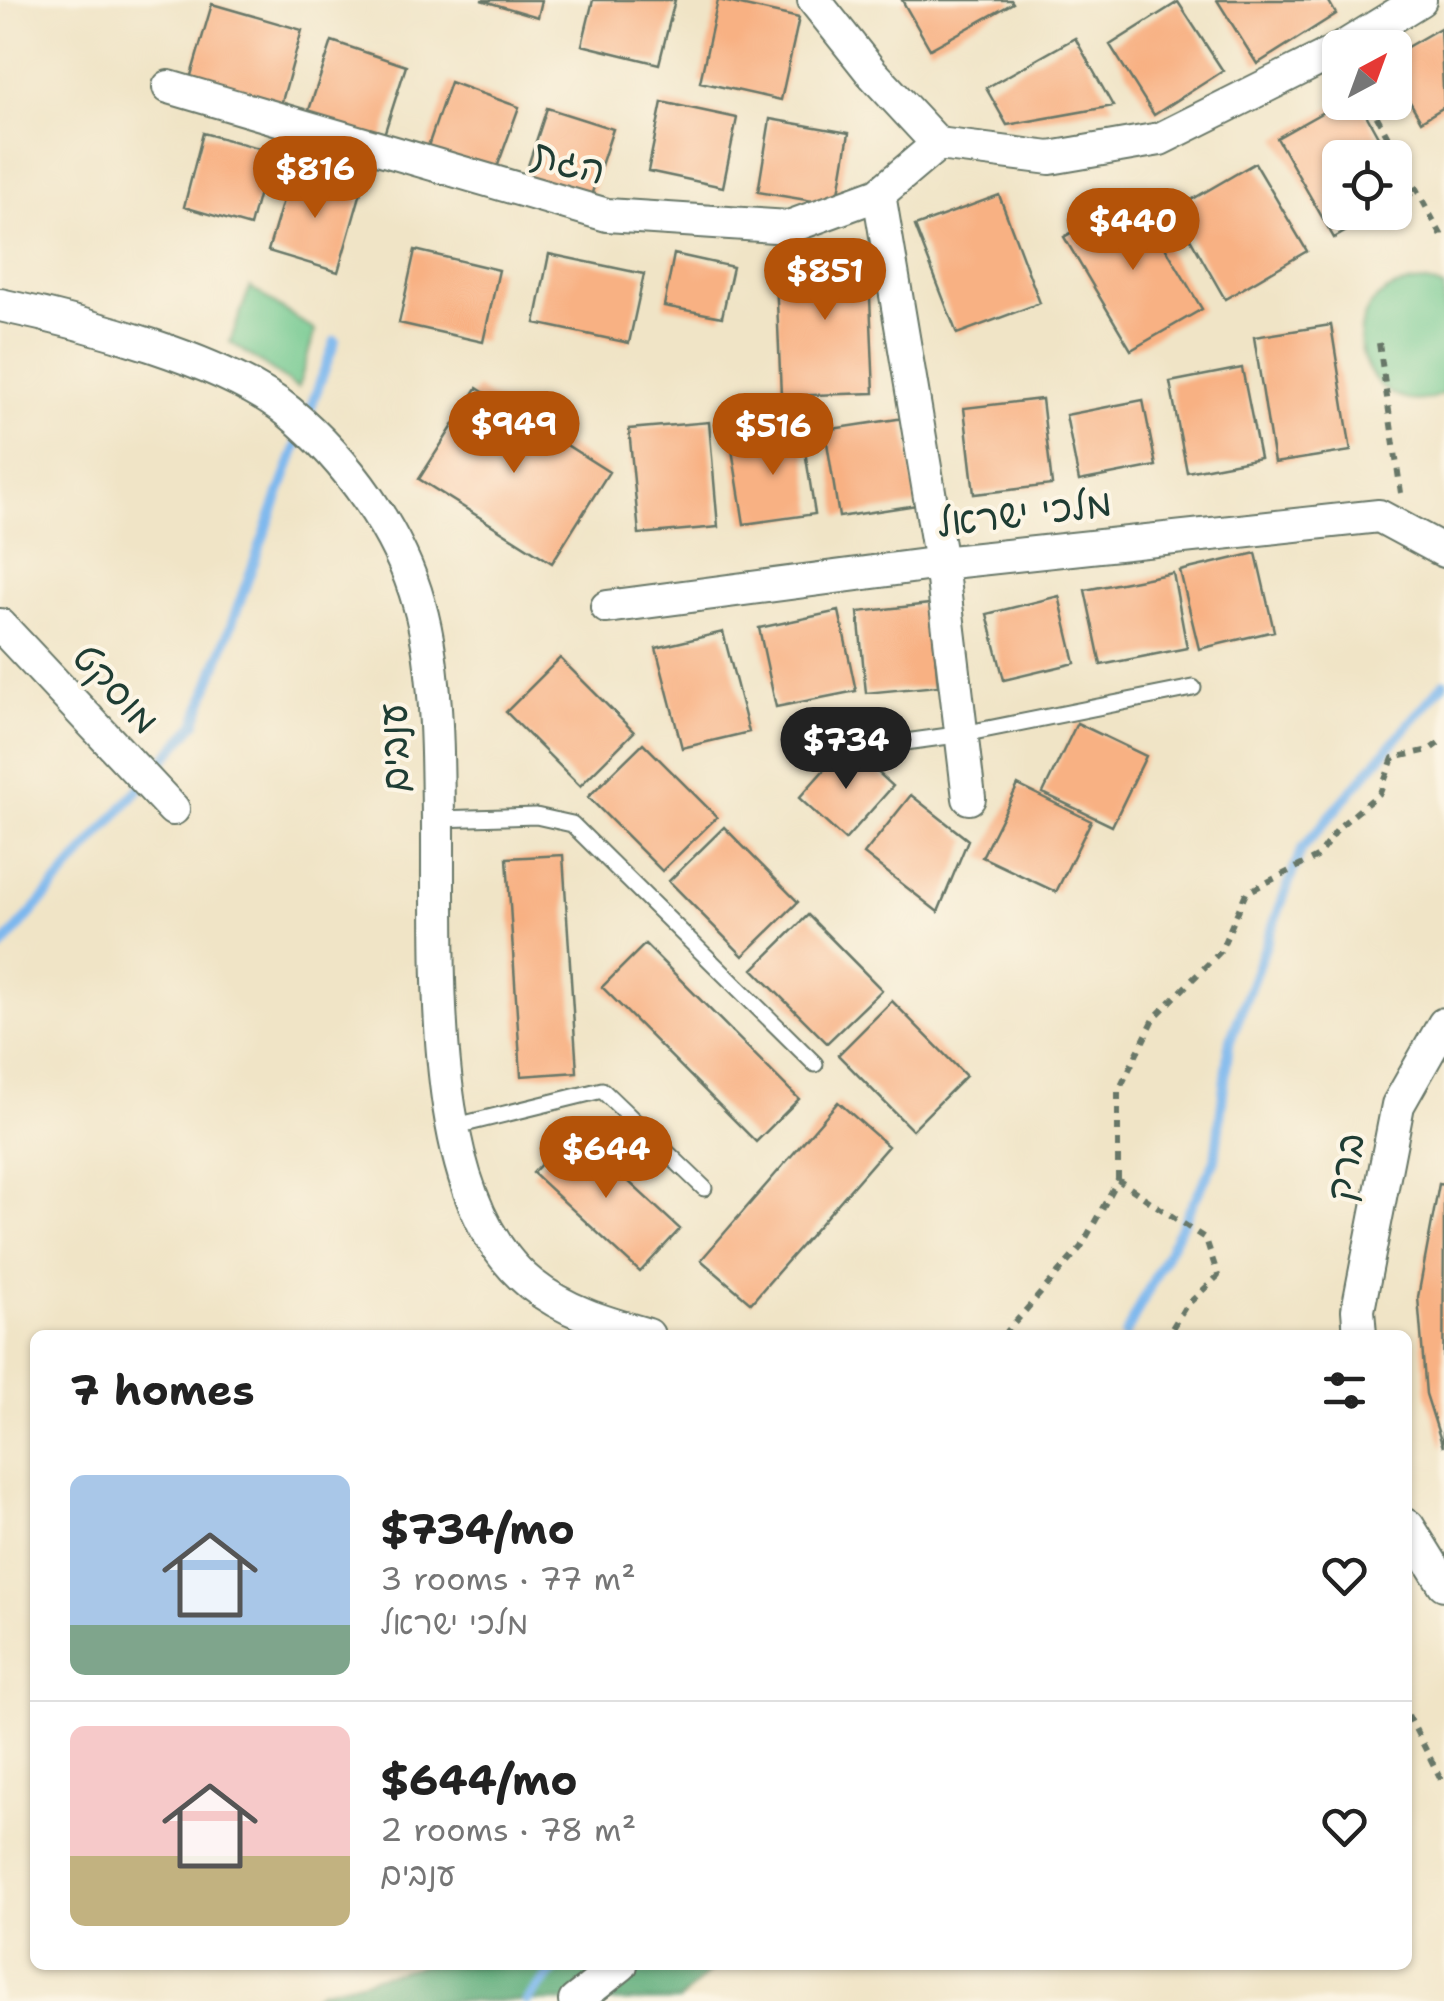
<!DOCTYPE html>
<meta charset="utf-8">
<style>
:root{--surface:#fff;--page:#f6f6f6;--text:#222;--muted:#767676;--line:#e0e0e0;--accent:#b45309}
body{margin:0;font-family:"Shantell Sans","Playpen Sans Hebrew",sans-serif;background:var(--page);color:var(--text);height:100vh;display:flex;flex-direction:column;font-size:38px;white-space:nowrap}
*{box-sizing:border-box;margin:0}
p{font-size:32px;color:var(--muted)}
.icon{flex:none;width:55px;height:55px;fill:none;stroke:currentColor;stroke-width:2;stroke-linecap:round;stroke-linejoin:round}
.map{position:relative;flex:1;overflow:hidden}
.sheet{position:absolute;left:30px;top:1330px;width:1382px;height:640px;display:flex;flex-direction:column;background:var(--surface);border-radius:15px;box-shadow:0 2px 8px #0004}
.sheet>*{flex:none}
.needle{width:65px;rotate:41deg}
.buttons{position:absolute;left:1322px;top:30px;display:grid;gap:20px}
.buttons a{display:grid;place-items:center;width:90px;height:90px;border-radius:15px;background:var(--surface);box-shadow:0 2px 8px #0004;font-size:50px}
.price{position:absolute;translate:-50% -85px;padding:0 22px;border-radius:35px;background:var(--accent);color:#fff;font-size:32px;line-height:65px;filter:drop-shadow(0 2px 5px #0008)}
.price::after{content:'';position:absolute;left:50%;top:60px;width:30px;height:22px;margin-left:-15px;background:inherit;clip-path:polygon(0 0,100% 0,50% 100%)}
.price.on{background:#222;color:#fff}
ul{padding:0;list-style:none}
li{display:flex;align-items:center;gap:30px;height:250px;padding:0 40px}
li+li{border-top:2px solid var(--line)}
li span{display:grid;place-items:center;flex:none;width:280px;height:200px;border-radius:15px;color:#555}
li>.icon{margin-inline-start:auto}
span .icon{width:120px;height:120px;fill:#fffc;stroke-width:1}
li b{font-size:42px}
h2{display:flex;justify-content:space-between;align-items:center;height:120px;padding:0 40px;font-size:42px}
.map>svg:first-child{display:block}
.green{fill:#6fc88e;stroke:#478261;stroke-width:2.5}
.forest{fill:#5bac79;stroke:#3d7456;stroke-width:2.5}
.lines{fill:none;stroke-linecap:round;stroke-linejoin:round}
.stream{stroke:#7cb7ee;stroke-width:10}
.building{fill:#f8b183}
.lane-casing{stroke:#687767;stroke-width:19}
.street-casing{stroke:#687767;stroke-width:36}
.path{stroke:#687767;stroke-width:6;stroke-dasharray:8 8;stroke-linecap:butt}
.lane{stroke:#fff;stroke-width:15}
.street{stroke:#fff;stroke-width:32}
.labels{text-anchor:middle;stroke-width:8;stroke-linejoin:round;paint-order:stroke}
.street-label{font-size:38px;fill:#1f3d34;stroke:#fcf5e5}
</style>
<div class="map">
<svg width="1444" height="2001" viewBox="0 0 1444 2001">
<rect width="100%" height="100%" fill="#fcf5e5"/>
<filter id="ink" filterUnits="userSpaceOnUse"><feTurbulence type="fractalNoise" baseFrequency=".01" numOctaves="2"/><feDisplacementMap in="SourceGraphic" scale="20" xChannelSelector="R" yChannelSelector="G"/><feConvolveMatrix kernelMatrix="1 2 1 2 8 2 1 2 1" color-interpolation-filters="sRGB"/></filter>
<filter id="wash" filterUnits="userSpaceOnUse"><feTurbulence type="fractalNoise" baseFrequency=".0048" numOctaves="4" result="noise"/><feDisplacementMap in="SourceGraphic" scale="40" xChannelSelector="R" yChannelSelector="G"/><feGaussianBlur stdDeviation="2.25" result="paint"/><feColorMatrix in="noise" values="0 0 0 0 0 0 0 0 0 0 0 0 0 0 0 0 0 1.4 0 .05"/><feComposite in="paint" operator="in"/></filter>
<g filter="url(#wash)">
<rect width="100%" height="100%" fill="#f0e4c6"/>
<!-- green -->
<path class="green" d="M 1428,282 L 1444,288 L 1444,393 C 1363,435 1313,283 1428,282 Z
M 250,287 L 315,331 L 298,388 L 230,342 Z"/>
<!-- forest -->
<path class="forest" d="M 422,1965 L 717,1965 L 679,2001 L 308,2001 L 320,1991 Z"/>
<g class="lines">
<!-- stream -->
<path class="stream" d="M 0,949 L 195,724 L 335,341
M 1125,1335 L 1215,1160 L 1229,1044 L 1301,850 L 1444,683
M 527,2001 L 558,1965"/>
</g>
<g id="blocks">
<!-- building -->
<path class="building" d="M 481,0 L 542,0 L 538,17 Z
M 593,0 L 675,0 L 659,64 L 582,45 Z
M 718,0 L 799,18 L 781,100 L 700,82 Z
M 902,0 L 1011,0 L 1013,3 L 930,49 Z
M 1217,0 L 1328,0 L 1336,14 L 1257,64 Z
M 1178,2 L 1223,71 L 1154,115 L 1110,45 Z
M 212,4 L 302,30 L 281,105 L 190,79 Z
M 1440,28 L 1444,107 L 1421,121 L 1395,76 L 1395,54 Z
M 1075,38 L 1113,106 L 1007,125 L 986,88 Z
M 332,41 L 406,66 L 382,141 L 307,116 Z
M 450,82 L 519,107 L 494,176 L 426,152 Z
M 662,102 L 737,118 L 723,187 L 648,171 Z
M 1341,102 L 1359,102 L 1390,158 L 1340,158 L 1340,212 L 1380,212 L 1334,238 L 1277,138 Z
M 547,108 L 613,129 L 590,199 L 524,178 Z
M 770,119 L 849,133 L 837,205 L 758,192 Z
M 203,133 L 270,151 L 250,226 L 184,207 Z
M 1255,163 L 1307,251 L 1225,299 L 1174,210 Z
M 1395,165 L 1412,195 L 1395,204 Z
M 292,170 L 361,192 L 338,272 L 268,251 Z
M 999,195 L 1040,303 L 957,334 L 915,226 Z
M 1135,196 L 1202,309 L 1131,350 L 1064,237 Z
M 415,250 L 499,270 L 483,342 L 399,323 Z
M 868,250 L 874,393 L 781,396 L 775,254 Z
M 549,254 L 644,274 L 629,343 L 535,323 Z
M 674,254 L 733,267 L 722,317 L 664,306 Z
M 1331,325 L 1351,451 L 1274,463 L 1254,337 Z
M 1242,368 L 1260,458 L 1187,472 L 1170,382 Z
M 477,388 L 609,472 L 552,563 L 419,479 Z
M 1042,399 L 1052,485 L 974,494 L 964,408 Z
M 1143,400 L 1156,466 L 1079,481 L 1066,415 Z
M 904,418 L 917,505 L 839,517 L 825,430 Z
M 709,422 L 718,527 L 639,534 L 629,429 Z
M 802,432 L 815,514 L 744,524 L 731,443 Z
M 1256,553 L 1274,631 L 1199,649 L 1180,571 Z
M 1173,573 L 1187,648 L 1101,665 L 1085,590 Z
M 1059,596 L 1075,663 L 1004,680 L 987,614 Z
M 930,604 L 938,686 L 866,693 L 858,612 Z
M 839,611 L 856,691 L 776,707 L 759,628 Z
M 723,632 L 749,732 L 682,748 L 656,648 Z
M 560,658 L 634,732 L 580,786 L 506,712 Z
M 1077,723 L 1146,756 L 1112,826 L 1043,793 Z
M 643,743 L 717,817 L 662,871 L 588,797 Z
M 847,744 L 893,786 L 845,840 L 799,798 Z
M 1018,785 L 1091,821 L 1056,892 L 982,857 Z
M 911,795 L 968,840 L 938,912 L 864,854 Z
M 724,827 L 798,902 L 743,956 L 669,881 Z
M 563,855 L 577,1072 L 521,1076 L 507,858 Z
M 808,915 L 882,990 L 827,1043 L 753,969 Z
M 645,944 L 799,1099 L 756,1142 L 602,987 Z
M 892,1001 L 966,1076 L 912,1130 L 838,1055 Z
M 838,1102 L 888,1146 L 751,1303 L 701,1260 Z
M 573,1130 L 680,1229 L 640,1272 L 533,1173 Z
M 1439,1184 L 1444,1185 L 1443,1447 L 1426,1394 L 1418,1297 Z"/>
</g>
</g>
<g filter="url(#ink)">
<use href="#blocks" fill-opacity="0" stroke="#687767" stroke-width="2.5"/>
<g class="lines">
<defs>
<path id="lane" d="M 884,745 L 963,734 L 1193,688
M 437,819 L 536,816 L 572,824 L 815,1064
M 452,1127 L 602,1090 L 704,1188"/>
<path id="street" d="M 814,0 L 872,73 L 938,144 L 1050,158 L 1160,139 L 1340,49
M 1342,48 L 1420,0
M 169,87 L 607,215 L 789,227 L 879,194 L 938,144
M 879,194 L 941,563 L 969,798
M 0,305 C 81,322 226,360 289,412 C 347,460 399,532 419,604 C 471,782 382,1163 531,1284 C 566,1312 606,1323 648,1335
M 607,607 L 941,563 L 1379,516 L 1444,551
M 0,625 L 173,809
M 1360,1335 L 1358,1310 L 1398,1105 L 1444,1024
M 1408,1526 L 1444,1584
M 575,2001 L 621,1965"/>
</defs>
<!-- lane casing -->
<use href="#lane" class="lane-casing"/>
<!-- street casing -->
<use href="#street" class="street-casing"/>
<!-- path -->
<path class="path" d="M 1369,102 L 1444,240
M 1379,343 L 1401,493
M 1118,1180 L 1118,1092 L 1155,1017 L 1220,952 L 1246,893 L 1317,857 L 1340,826 L 1380,793 L 1393,758 L 1429,750 L 1444,739
M 1004,1335 L 1081,1247 L 1118,1180 L 1206,1239 L 1218,1276 L 1185,1307 L 1168,1335
M 1408,1715 L 1444,1785"/>
<!-- lane -->
<use href="#lane" class="lane"/>
<!-- street -->
<use href="#street" class="street"/>
</g>
</g>
<g class="labels">
<!-- street labels -->
<g class="street-label">
<text transform="translate(569 162) rotate(16)" y="13">הגת</text>
<text transform="translate(1024 513) rotate(-7)" y="13">מלכי ישראל</text>
<text transform="translate(116 689) rotate(47)" y="13">מוסקט</text>
<text transform="translate(394 748) rotate(-92)" y="13">ענבים</text>
<text transform="translate(1345 1167) rotate(-79)" y="13">ברק</text>
</g>
</g>
</svg>
<div class="buttons">
<a><svg class="needle" viewBox="-14 -14 28 28"><path d="M0-13l5 13h-10z" fill="#e53935"/><path d="M0 13l5-13h-10z" fill="#767676"/></svg></a>
<a><svg class="icon" aria-label="locate" viewBox="0 0 24 24"><circle cx="12" cy="12" r="6"/><path d="M12 2v4M12 18v4M2 12h4M18 12h4"/></svg></a>
</div>
<b class="price" style="left:315px;top:221px">$816</b>
<b class="price" style="left:1133px;top:273px">$440</b>
<b class="price" style="left:825px;top:323px">$851</b>
<b class="price" style="left:514px;top:476px">$949</b>
<b class="price" style="left:773px;top:478px">$516</b>
<b class="price on" style="left:846px;top:792px">$734</b>
<b class="price" style="left:606px;top:1201px">$644</b>
<section class="sheet">
<h2>7 homes<svg class="icon" aria-label="filters" viewBox="0 0 24 24"><path d="M4 7h16M4 17h16"/><circle cx="9" cy="7" r="2"/><circle cx="15" cy="17" r="2"/></svg></h2>
<ul>
<li><span style="background:linear-gradient(#a9c7e8 75%,#7fa58c 0)"><svg class="icon" aria-label="home" viewBox="0 0 24 24"><path d="M3 11l9-7 9 7M6 9v11h12V9"/></svg></span><div><b>$734/mo</b><p>3 rooms · 77 m²</p><p>מלכי ישראל</p></div><svg class="icon" aria-label="heart" viewBox="0 0 24 24"><path d="M12 20l-8-8c-3-5 5-10 8-4 3-6 11-1 8 4z"/></svg></li>
<li><span style="background:linear-gradient(#f6c9c9 65%,#c2b280 0)"><svg class="icon" aria-label="home" viewBox="0 0 24 24"><path d="M3 11l9-7 9 7M6 9v11h12V9"/></svg></span><div><b>$644/mo</b><p>2 rooms · 78 m²</p><p>ענבים</p></div><svg class="icon" aria-label="heart" viewBox="0 0 24 24"><path d="M12 20l-8-8c-3-5 5-10 8-4 3-6 11-1 8 4z"/></svg></li>
</ul>
</section>
</div>
